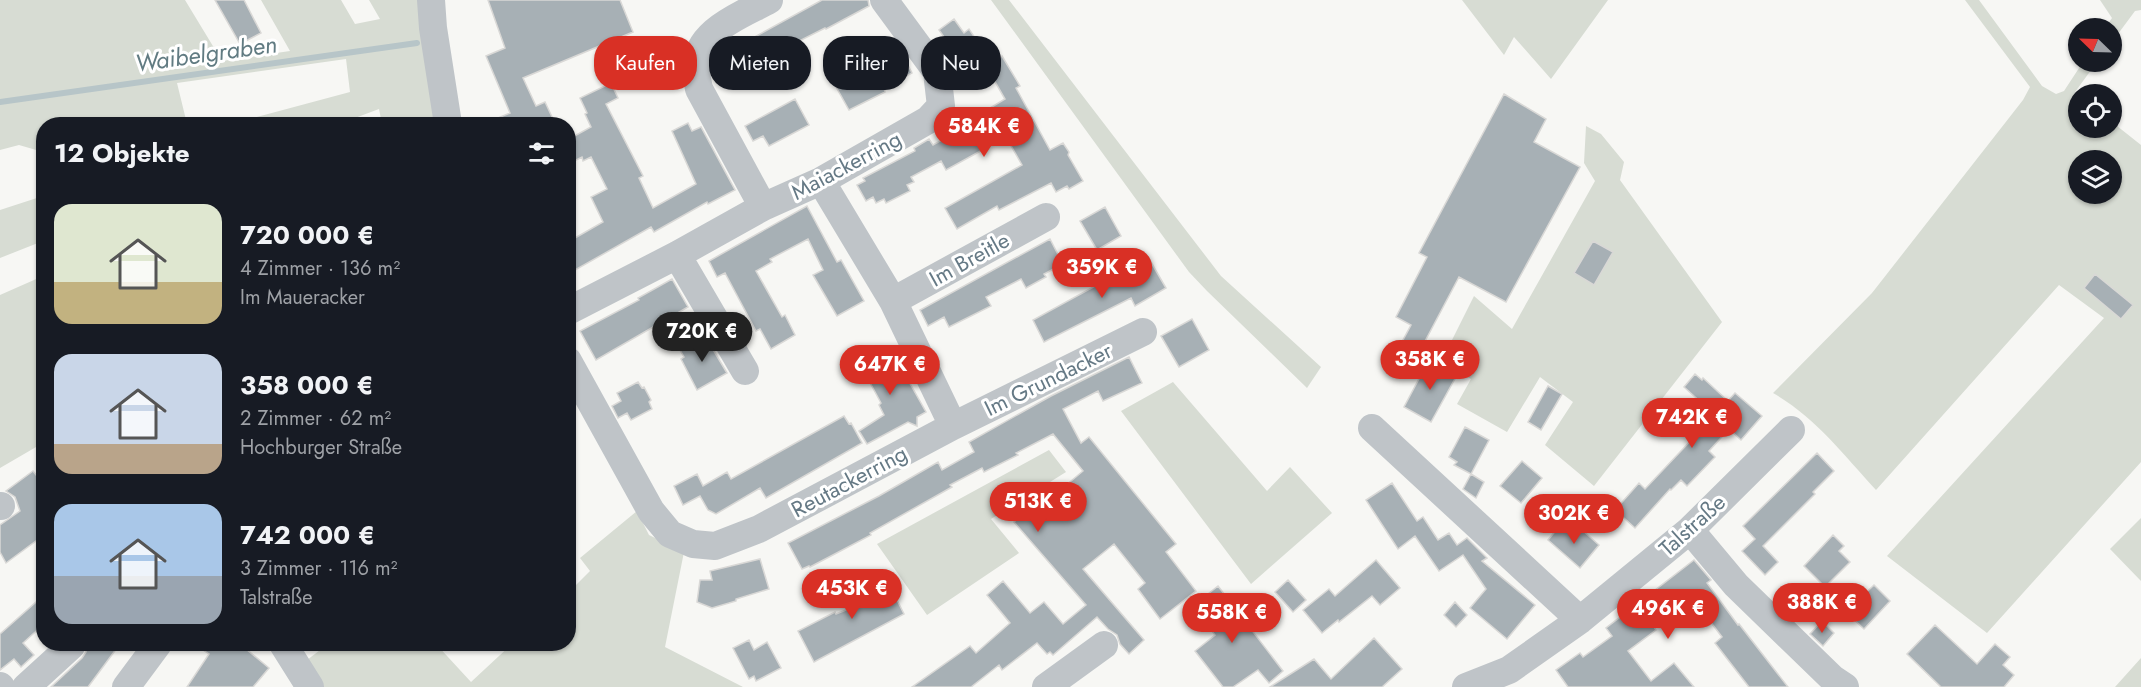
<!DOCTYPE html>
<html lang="de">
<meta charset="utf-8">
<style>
:root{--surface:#171b24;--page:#20242c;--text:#f1f3f6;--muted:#9ea1a6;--accent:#d93025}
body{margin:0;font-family:Jost,sans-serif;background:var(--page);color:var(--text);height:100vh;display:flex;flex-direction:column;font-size:22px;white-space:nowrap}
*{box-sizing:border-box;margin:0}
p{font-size:20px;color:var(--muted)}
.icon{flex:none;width:33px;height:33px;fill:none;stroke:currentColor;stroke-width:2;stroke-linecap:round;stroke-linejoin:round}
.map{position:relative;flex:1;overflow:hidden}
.drawer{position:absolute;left:36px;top:117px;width:540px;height:534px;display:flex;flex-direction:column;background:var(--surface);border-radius:24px;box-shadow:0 2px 4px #0004}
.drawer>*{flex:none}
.banner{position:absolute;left:594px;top:36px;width:570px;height:54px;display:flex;gap:12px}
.needle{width:39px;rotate:293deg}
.tools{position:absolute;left:2068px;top:18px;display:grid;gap:12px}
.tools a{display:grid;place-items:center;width:54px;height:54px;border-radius:50%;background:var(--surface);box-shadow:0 2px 4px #0004;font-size:30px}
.price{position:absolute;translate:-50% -51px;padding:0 14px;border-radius:21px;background:var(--accent);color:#fff;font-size:20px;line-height:39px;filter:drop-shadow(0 2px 3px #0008)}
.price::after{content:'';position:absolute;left:50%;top:36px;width:18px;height:14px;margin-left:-9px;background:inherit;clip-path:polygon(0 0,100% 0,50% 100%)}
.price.active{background:#222;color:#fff}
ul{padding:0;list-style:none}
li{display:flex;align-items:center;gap:18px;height:150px;padding:0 18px}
li span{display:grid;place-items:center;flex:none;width:168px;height:120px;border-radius:18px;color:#555}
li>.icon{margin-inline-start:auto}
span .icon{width:72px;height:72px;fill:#fffc;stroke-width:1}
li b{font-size:26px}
h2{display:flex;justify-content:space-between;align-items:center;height:72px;padding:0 18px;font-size:26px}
.pill{padding:0 21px;border-radius:24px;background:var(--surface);box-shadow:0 2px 4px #0004;font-size:21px;line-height:54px}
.pill.active{background:var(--accent);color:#fff}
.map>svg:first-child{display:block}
.green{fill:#d7dcd3;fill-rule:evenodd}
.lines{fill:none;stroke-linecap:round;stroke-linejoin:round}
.stream{stroke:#b7c5c8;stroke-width:6}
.building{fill:#a7b0b5;stroke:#d9d8d6;stroke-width:1.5}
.minor{stroke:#bfc4c8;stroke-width:28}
.labels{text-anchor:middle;stroke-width:6;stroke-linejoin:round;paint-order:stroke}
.street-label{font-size:22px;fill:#657985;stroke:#fff}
.water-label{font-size:24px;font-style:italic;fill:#617b82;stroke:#fff}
</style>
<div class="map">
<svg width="2141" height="687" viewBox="0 0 2141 687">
<rect width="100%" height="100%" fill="#f7f7f4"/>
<!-- green -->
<path class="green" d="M 0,0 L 185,0 L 222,61 L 290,51 L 261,0 L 341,0 L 355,24 L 380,19 L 369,0 L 420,0 L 437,124 L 382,124 L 379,109 L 339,124 L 231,124 L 350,92 L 346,59 L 177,83 L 187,124 L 44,124 L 43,152 L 19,145 L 0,150 Z
M 991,0 L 1009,0 L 1221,276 L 1321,367 L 1307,388 L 1207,291 L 1189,272 Z
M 1462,0 L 1608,0 L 1551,79 L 1514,37 L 1504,55 Z
M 1965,0 L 1979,0 L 2042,86 L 2056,94 L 2064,91 L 2083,62 L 2097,62 L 2075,92 L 2079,95 L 2079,128 L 2112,128 L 2112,122 L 2141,145 L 2141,462 L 1987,633 L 1887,556 L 2104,318 L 2059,285 L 1876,490 C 1843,454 1815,417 1773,393 L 1872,293 L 2023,100 L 2030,87 ZM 2079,160 L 2112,160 L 2112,194 L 2079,194 Z
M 2100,0 L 2141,0 L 2141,10 L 2135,11 L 2112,42 L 2112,28 L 2105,28 L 2112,18 Z
M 1586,126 L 1601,134 L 1624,162 L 1620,180 L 1722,322 L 1594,486 L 1545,445 L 1573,402 L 1540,377 L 1507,432 L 1457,404 L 1471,379 L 1441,362 L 1474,296 L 1512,329 L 1595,181 L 1584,163 Z
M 43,196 L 43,241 L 0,258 L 0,210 Z
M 43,276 L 43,443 L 0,468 L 0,295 Z
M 1173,382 L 1267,491 L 1290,467 L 1332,513 L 1251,584 L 1121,411 Z
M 1049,450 L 1066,472 L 991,519 L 1019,553 L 927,615 L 877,544 Z
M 637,511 L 649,535 L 684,552 L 665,647 L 743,687 L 323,687 L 307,660 L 328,644 L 436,644 L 471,682 L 512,644 L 568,644 L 569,592 L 590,571 L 580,558 Z
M 2141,518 L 2141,581 L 2110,549 Z
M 2141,658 L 2141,687 L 2115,687 Z"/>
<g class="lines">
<!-- stream -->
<path class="stream" d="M 0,102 L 417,43"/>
</g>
<!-- building -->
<path class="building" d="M 215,0 L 244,0 L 261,33 L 240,44 Z
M 488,0 L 620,0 L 633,32 L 523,78 L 536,106 L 545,102 L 553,119 L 541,124 L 484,124 L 510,113 L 486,56 L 505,48 Z
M 822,0 L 868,0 L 869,6 L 826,29 L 825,28 L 799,41 L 801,46 L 773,61 L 772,59 L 753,69 L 744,75 L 742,80 L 722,74 L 724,67 L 718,57 Z
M 954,19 L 964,33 L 969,29 L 988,57 L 965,73 L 946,46 L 949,44 L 939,30 Z
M 900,50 L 912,73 L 884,88 L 885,92 L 849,110 L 835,85 Z
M 1002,56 L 1020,86 L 1016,88 L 1050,150 L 1063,143 L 1069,152 L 1068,155 L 1083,181 L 1069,189 L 1067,186 L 1056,192 L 1051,183 L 999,210 L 997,206 L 957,229 L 945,208 L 1022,165 L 1006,137 L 946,170 L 941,161 L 911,177 L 914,182 L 907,185 L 910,191 L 886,203 L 884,199 L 876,203 L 873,197 L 866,201 L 857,185 L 865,181 L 863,178 L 915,151 L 914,148 L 929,139 L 933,145 L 992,112 L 990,108 L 1005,99 L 987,68 Z
M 611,83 L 618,98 L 606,104 L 643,176 L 639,178 L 653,208 L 696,184 L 672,131 L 688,123 L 692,131 L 701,127 L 735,190 L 708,204 L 707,202 L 654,232 L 651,227 L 568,274 L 568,242 L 603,222 L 591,197 L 607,189 L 591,157 L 583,161 L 582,157 L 568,164 L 569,139 L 591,127 L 585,114 L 587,113 L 580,98 Z
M 1504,94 L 1546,119 L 1534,142 L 1580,167 L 1506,302 L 1459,277 L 1414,362 L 1396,353 L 1411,325 L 1396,317 L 1427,257 L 1419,253 Z
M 795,99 L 809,125 L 769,146 L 763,136 L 753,141 L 745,126 Z
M 807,206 L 837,262 L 841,260 L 864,301 L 837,316 L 813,275 L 823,270 L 808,239 L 770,259 L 772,262 L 756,271 L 782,317 L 785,315 L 795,335 L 771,349 L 760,329 L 756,331 L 725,273 L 717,277 L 709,261 Z
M 1105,207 L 1121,236 L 1097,250 L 1080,221 Z
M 1050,239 L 1063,264 L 1044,274 L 1046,277 L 1026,288 L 1021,279 L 986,297 L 991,306 L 949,327 L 944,317 L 928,326 L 920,310 Z
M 1593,241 L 1613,252 L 1594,285 L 1574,273 Z
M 1148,257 L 1166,288 L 1135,306 L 1131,298 L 1044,342 L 1033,320 Z
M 2095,274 L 2133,305 L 2121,319 L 2084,288 Z
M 672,279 L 688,307 L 596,360 L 580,331 L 639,300 L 638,298 Z
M 1192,319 L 1209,350 L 1179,367 L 1161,336 Z
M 705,336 L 727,373 L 697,390 L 681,359 L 684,357 L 680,350 Z
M 890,348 L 926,412 L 917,417 L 917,426 L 908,422 L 867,444 L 859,431 L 884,415 L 879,405 L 881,403 L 860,364 Z
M 1129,357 L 1142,383 L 1103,401 L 1098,391 L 1063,409 L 1081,443 L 1089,437 L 1176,544 L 1166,552 L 1196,591 L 1160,619 L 1138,589 L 1145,583 L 1114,544 L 1083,569 L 1144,640 L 1129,654 L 1120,644 L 1117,635 L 1108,629 L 1097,617 L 1053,655 L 1050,652 L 1047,654 L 1037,643 L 1002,670 L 999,665 L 971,687 L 912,687 L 970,646 L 976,653 L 1010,623 L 987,595 L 1003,581 L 1030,613 L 1044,602 L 1063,624 L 1086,605 L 1014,522 L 1054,486 L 1059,491 L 1083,471 L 1053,434 L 1016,453 L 1018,455 L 984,472 L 982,468 L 950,485 L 952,487 L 870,533 L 871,535 L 810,567 L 809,566 L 802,569 L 788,543 L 879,496 L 938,462 L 942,470 L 974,452 L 969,442 L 1051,396 Z
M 1429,360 L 1457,375 L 1431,422 L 1404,407 Z
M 1695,374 L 1702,380 L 1703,378 L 1728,401 L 1735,393 L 1762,416 L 1741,440 L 1729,429 L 1709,451 L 1715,457 L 1687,486 L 1681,480 L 1671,490 L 1670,489 L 1635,528 L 1615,510 L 1639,483 L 1645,489 L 1715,415 L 1684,387 Z
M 638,382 L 642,388 L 644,387 L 651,400 L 649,402 L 652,409 L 631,420 L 627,413 L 618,418 L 612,406 L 621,401 L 617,393 Z
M 1548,386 L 1562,394 L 1541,430 L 1528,422 Z
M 844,416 L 849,424 L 851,423 L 862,443 L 766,498 L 760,488 L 716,514 L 708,510 L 700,496 L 683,505 L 674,486 L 697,474 L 703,486 L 727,472 L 731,479 Z
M 1465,427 L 1489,440 L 1471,474 L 1454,465 L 1457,462 L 1449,457 Z
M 1817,453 L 1834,471 L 1813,492 L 1815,494 L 1763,546 L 1778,562 L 1765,575 L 1742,551 L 1755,539 L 1743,526 Z
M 1522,461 L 1542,478 L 1521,503 L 1500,486 Z
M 33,471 L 44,485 L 44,535 L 6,563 L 0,552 L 0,525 L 20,511 L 15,497 L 6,491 Z
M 1471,474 L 1484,482 L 1476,498 L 1463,489 Z
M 1392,483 L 1417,521 L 1423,517 L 1438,540 L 1449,533 L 1457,545 L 1467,538 L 1487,558 L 1482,561 L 1535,605 L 1507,639 L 1470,608 L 1486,589 L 1463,555 L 1439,571 L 1415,536 L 1398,549 L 1366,500 Z
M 1562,523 L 1576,535 L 1581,529 L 1599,545 L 1580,568 L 1548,540 Z
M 1833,535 L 1844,546 L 1839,551 L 1850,562 L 1825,587 L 1804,566 Z
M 760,559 L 769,589 L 736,599 L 736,601 L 712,608 L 697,602 L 700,580 L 712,580 L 710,571 Z
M 1376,560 L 1400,588 L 1380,605 L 1372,596 L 1339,622 L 1338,620 L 1322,633 L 1303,610 L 1329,589 L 1335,596 Z
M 1694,560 L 1711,580 L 1707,583 L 1738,625 L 1739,624 L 1788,687 L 1749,687 L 1715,643 L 1722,637 L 1703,612 L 1698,616 L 1693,608 L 1688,612 L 1682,604 L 1653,625 L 1656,630 L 1628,651 L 1651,681 L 1674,663 L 1694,687 L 1568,687 L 1556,670 L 1580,653 L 1583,657 L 1612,636 L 1606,628 Z
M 853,576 L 877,578 L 885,593 L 892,590 L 904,614 L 814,662 L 798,631 L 835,612 L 836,614 L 866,602 Z
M 1288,580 L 1306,600 L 1293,612 L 1275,592 Z
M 1874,585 L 1890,601 L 1864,629 L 1846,612 Z
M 1218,586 L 1283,671 L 1269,683 L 1258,670 L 1233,687 L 1223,687 L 1195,651 L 1215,635 L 1193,606 Z
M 44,595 L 44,624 L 23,643 L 34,655 L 21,667 L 14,659 L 0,670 L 0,634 Z
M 1455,602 L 1467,615 L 1456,627 L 1444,615 Z
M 1822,621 L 1834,633 L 1823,646 L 1810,634 Z
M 1935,625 L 1977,664 L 1995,644 L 2010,657 L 2003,665 L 2014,675 L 2004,687 L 1941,687 L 1907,654 Z
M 1374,638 L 1402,669 L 1382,687 L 1270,687 L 1314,659 L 1331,679 Z
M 749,640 L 754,650 L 767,642 L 781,668 L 756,681 L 754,676 L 749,679 L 733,648 Z
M 87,644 L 120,644 L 88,687 L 51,687 L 82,658 L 86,652 Z
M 194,644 L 240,644 L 269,668 L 253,687 L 187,687 L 209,654 Z"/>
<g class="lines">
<!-- minor -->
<path class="minor" d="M 431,0 L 433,28 L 448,124
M 763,207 L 699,89 C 698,83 696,76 696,70 C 695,31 740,16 769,0
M 677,255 L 745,371
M 893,301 L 1046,217
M 568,311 L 677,255 L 763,207 L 821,181 L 928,120 L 941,106 L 937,72 L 884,0
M 568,361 L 651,511 L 670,534 L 693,544 L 715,546 L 759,529 L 953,426 L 893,301 L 821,181
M 953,426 L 1143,332
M 1372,428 L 1580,620
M 0,506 L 1,506
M 1690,530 L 1736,585 L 1833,679 L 1845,687
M 283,644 L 310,687
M 0,686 L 1,687
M 26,687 L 71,646
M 126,687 L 158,644
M 1046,687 L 1104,645
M 1466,687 L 1509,670 L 1580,620 L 1690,530 L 1791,430"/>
</g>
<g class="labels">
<!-- street labels -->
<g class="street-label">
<text transform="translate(846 165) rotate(-28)" y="8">Maiackerring</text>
<text transform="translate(969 259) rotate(-29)" y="8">Im Breitle</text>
<text transform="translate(1048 379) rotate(-26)" y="8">Im Grundacker</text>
<text transform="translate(849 481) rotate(-28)" y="8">Reutackerring</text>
<text transform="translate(1692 525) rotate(-42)" y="8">Talstraße</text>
</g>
<!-- water labels -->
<g class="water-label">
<text transform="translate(206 54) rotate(-8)" y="8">Waibelgraben</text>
</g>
</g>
</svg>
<div class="tools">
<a><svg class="needle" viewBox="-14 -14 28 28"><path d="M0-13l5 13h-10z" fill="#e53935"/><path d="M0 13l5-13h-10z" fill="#9ea1a6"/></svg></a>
<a><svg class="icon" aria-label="locate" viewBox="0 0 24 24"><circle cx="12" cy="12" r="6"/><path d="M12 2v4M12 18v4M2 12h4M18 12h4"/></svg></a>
<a><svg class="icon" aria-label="layers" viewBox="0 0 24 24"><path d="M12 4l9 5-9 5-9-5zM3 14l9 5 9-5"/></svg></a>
</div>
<b class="price" style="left:984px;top:158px">584K €</b>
<b class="price" style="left:1102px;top:299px">359K €</b>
<b class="price active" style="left:702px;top:363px">720K €</b>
<b class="price" style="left:1430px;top:391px">358K €</b>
<b class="price" style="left:890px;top:396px">647K €</b>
<b class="price" style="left:1692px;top:449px">742K €</b>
<b class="price" style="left:1038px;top:533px">513K €</b>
<b class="price" style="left:1574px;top:545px">302K €</b>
<b class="price" style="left:852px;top:620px">453K €</b>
<b class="price" style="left:1822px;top:634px">388K €</b>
<b class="price" style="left:1668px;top:640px">496K €</b>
<b class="price" style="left:1232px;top:644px">558K €</b>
<div class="banner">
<a class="pill active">Kaufen</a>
<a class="pill">Mieten</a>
<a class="pill">Filter</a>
<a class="pill">Neu</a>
</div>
<section class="drawer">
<h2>12 Objekte<svg class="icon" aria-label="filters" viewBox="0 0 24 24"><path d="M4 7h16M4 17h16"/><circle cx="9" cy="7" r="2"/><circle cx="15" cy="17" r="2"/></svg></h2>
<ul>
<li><span style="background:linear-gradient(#dfe7d0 65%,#c2b280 0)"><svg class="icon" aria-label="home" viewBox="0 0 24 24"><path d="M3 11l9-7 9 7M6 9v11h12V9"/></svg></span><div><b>720 000 €</b><p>4 Zimmer · 136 m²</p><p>Im Maueracker</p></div></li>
<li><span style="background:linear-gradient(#c9d6e8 75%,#b9a48a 0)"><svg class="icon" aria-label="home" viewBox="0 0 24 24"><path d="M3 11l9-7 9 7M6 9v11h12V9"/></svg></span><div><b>358 000 €</b><p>2 Zimmer · 62 m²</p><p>Hochburger Straße</p></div></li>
<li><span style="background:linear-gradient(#a9c7e8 60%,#9aa5b1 0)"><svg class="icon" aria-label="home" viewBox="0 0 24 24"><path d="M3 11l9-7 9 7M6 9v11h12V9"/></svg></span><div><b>742 000 €</b><p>3 Zimmer · 116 m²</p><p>Talstraße</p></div></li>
</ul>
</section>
</div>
